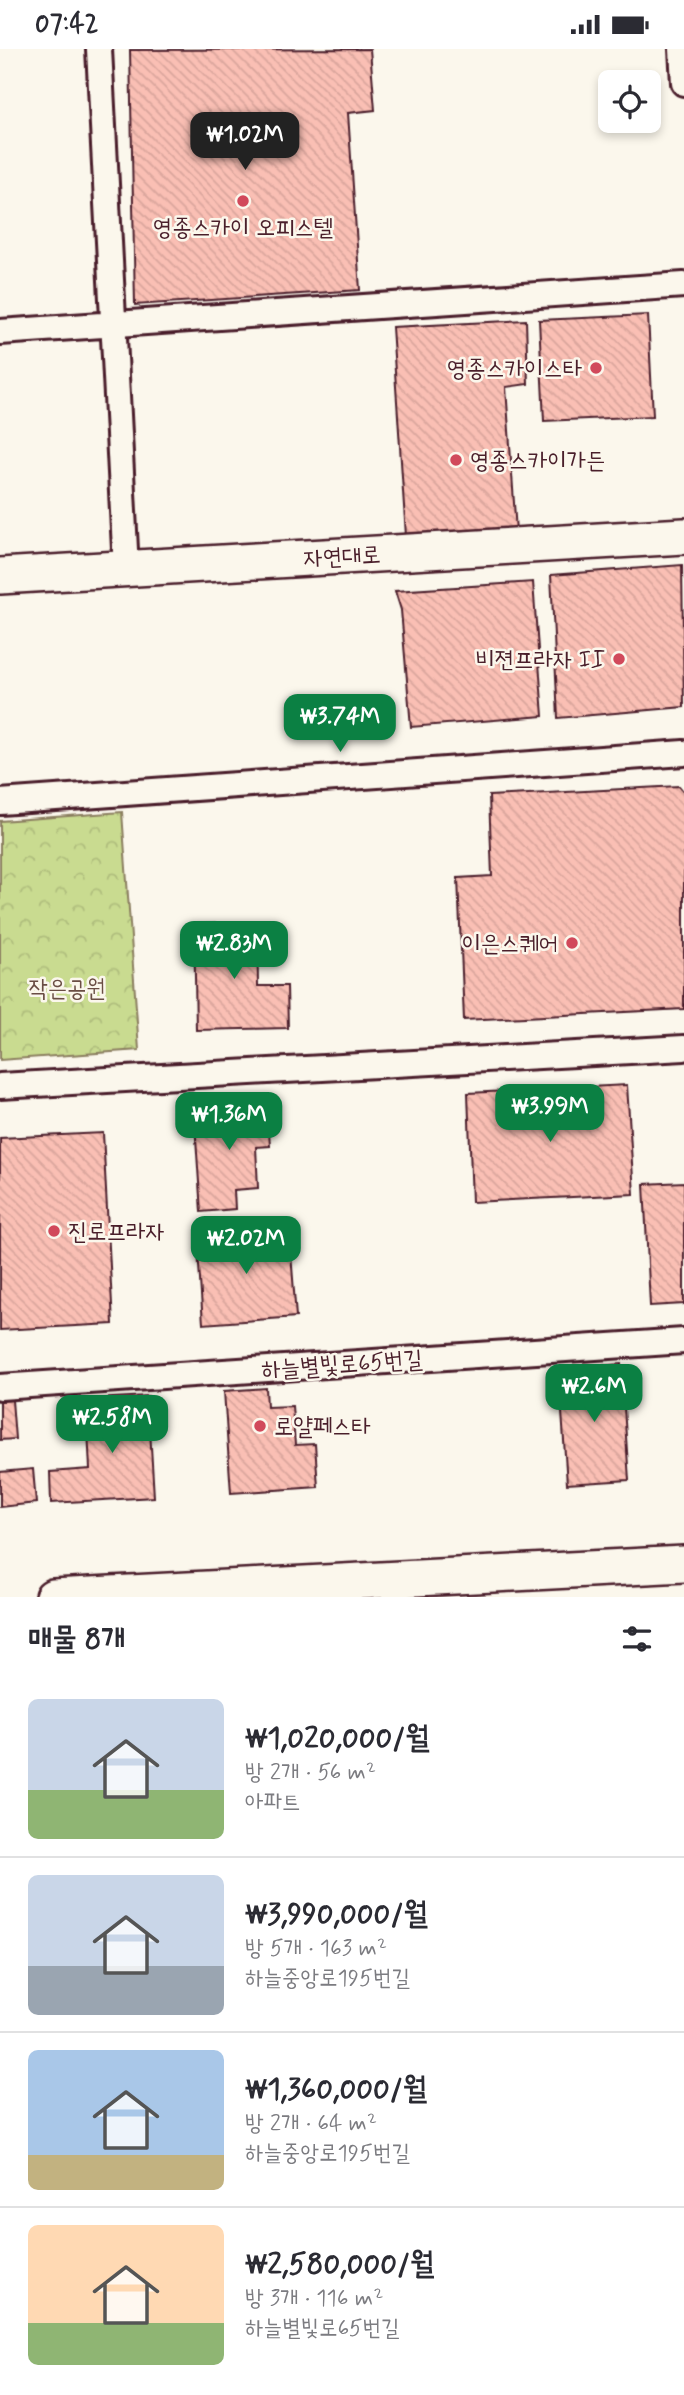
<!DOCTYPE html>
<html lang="ko">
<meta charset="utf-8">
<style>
:root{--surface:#fff;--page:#f7f7f7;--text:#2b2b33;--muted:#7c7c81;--line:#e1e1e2;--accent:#0b8043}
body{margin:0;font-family:Mynerve,"Poor Story",sans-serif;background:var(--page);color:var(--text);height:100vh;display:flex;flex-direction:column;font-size:26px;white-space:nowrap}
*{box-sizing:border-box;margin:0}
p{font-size:23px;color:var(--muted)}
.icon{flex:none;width:38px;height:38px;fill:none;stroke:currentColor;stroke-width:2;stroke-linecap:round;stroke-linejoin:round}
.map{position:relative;height:1548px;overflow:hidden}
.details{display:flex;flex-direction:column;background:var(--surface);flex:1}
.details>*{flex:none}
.fabs{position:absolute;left:598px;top:21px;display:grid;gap:14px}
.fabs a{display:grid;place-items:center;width:63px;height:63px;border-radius:10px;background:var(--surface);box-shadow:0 4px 10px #0003;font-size:35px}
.price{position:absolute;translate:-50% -60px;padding:0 16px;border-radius:14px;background:var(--accent);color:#fff;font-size:23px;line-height:46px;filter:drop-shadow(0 2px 4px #0008)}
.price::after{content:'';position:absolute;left:50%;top:42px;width:21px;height:16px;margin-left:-10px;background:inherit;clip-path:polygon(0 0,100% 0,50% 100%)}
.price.selected{background:#222;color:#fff}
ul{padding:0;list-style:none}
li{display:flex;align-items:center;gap:21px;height:175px;padding:0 28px}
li+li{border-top:2px solid var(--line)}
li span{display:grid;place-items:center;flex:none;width:196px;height:140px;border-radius:10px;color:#555}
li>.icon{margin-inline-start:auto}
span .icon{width:84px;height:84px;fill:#fffc;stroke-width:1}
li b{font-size:30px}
h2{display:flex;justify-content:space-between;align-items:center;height:84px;padding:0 28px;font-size:30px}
.status{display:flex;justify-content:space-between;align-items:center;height:49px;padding:0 35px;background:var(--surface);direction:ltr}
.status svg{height:19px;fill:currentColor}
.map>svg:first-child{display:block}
.forest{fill:url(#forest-crowns);stroke:#8a7d5e;stroke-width:2}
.building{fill:url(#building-back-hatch);stroke:#4a1f2b;stroke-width:2}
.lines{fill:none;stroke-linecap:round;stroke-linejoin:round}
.street-casing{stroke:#4a1f2b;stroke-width:30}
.secondary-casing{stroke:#4a1f2b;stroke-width:40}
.street{stroke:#fbf7ec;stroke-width:24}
.secondary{stroke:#fbf7ec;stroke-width:35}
.poi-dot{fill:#d1495b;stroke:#fbf7ec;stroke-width:2.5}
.labels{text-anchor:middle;stroke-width:5;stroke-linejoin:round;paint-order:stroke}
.poi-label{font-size:24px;fill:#4a1f2b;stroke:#fbf7ec;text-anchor:end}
.street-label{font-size:24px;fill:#4a1f2b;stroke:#fbf7ec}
.park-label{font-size:24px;fill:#6a4e44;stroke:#fbf7ec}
</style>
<div class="status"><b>07:42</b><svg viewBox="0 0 49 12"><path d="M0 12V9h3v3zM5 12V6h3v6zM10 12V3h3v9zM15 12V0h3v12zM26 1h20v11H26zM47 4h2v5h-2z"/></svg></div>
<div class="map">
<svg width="684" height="1548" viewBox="0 0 684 1548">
<defs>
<pattern id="forest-crowns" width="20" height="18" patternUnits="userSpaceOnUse" patternTransform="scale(1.75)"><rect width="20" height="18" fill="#c9db90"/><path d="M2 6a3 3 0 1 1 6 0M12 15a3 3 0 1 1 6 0" fill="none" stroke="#aebc7c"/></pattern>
<pattern id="building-back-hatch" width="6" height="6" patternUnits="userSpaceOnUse" patternTransform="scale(1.75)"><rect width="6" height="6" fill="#fabfb4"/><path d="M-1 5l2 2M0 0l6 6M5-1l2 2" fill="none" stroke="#d8a49b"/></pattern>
</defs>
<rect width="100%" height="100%" fill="#fbf7ec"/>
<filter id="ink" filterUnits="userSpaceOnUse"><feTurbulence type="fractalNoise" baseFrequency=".0143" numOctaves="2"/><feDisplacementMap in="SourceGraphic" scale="14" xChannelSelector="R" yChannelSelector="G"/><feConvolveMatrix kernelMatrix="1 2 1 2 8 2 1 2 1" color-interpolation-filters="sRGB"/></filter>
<g filter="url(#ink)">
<!-- forest -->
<path class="forest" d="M 122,763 L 139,1001 L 0,1011 L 0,772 Z"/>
<!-- building -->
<path class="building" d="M 370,0 L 375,61 L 348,64 L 360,241 L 135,256 L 130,1 Z
M 648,266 L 653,367 L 544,372 L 539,271 Z
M 526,271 L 528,335 L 506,338 L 516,483 L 406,487 L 392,278 Z
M 682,516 L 684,658 L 558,669 L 551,526 Z
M 533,533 L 543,667 L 411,678 L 401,561 L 395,542 Z
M 679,737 L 684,743 L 684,960 L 464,971 L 458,829 L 492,827 L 489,747 Z
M 257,874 L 258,937 L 287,937 L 288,979 L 196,981 L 194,875 Z
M 627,1036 L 634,1145 L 472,1153 L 468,1044 Z
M 267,1055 L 270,1097 L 256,1098 L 258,1139 L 234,1141 L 235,1160 L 201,1163 L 194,1060 Z
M 103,1084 L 113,1275 L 0,1281 L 0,1089 Z
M 684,1133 L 684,1255 L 650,1257 L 644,1135 Z
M 289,1179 L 296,1268 L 203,1275 L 197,1187 Z
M 621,1315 L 629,1431 L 567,1435 L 559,1320 Z
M 266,1339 L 267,1358 L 292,1357 L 295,1396 L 315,1395 L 318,1438 L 231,1444 L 224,1342 Z
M 148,1347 L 154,1448 L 51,1454 L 50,1423 L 90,1420 L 87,1361 L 96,1361 L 96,1350 Z
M 12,1351 L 15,1390 L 0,1391 L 0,1352 Z
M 33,1420 L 36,1454 L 0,1458 L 0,1423 Z"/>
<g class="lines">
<defs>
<path id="street" d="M 99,0 L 126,520
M 682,0 L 684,34
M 0,283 L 684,236
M 0,753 L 684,704
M 0,1037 L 684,999
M 0,1338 L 684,1292"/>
<path id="secondary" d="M 0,527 L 684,487
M 53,1548 L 684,1515"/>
</defs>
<!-- street casing -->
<use href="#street" class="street-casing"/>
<!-- secondary casing -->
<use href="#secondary" class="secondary-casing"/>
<!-- street -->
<use href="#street" class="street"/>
<!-- secondary -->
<use href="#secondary" class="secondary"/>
</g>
</g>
<!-- markers -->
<g class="poi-dot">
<circle cx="243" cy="152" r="7"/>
<circle cx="596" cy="319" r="7"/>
<circle cx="456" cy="411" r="7"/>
<circle cx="619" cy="610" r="7"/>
<circle cx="572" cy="894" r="7"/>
<circle cx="54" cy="1182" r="7"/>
<circle cx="260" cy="1377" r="7"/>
</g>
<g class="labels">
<!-- poi labels -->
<g class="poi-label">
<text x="243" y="186" text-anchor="middle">영종스카이 오피스텔</text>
<text x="582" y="327">영종스카이스타</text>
<text x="470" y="419" text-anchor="start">영종스카이가든</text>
<text x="605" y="618">비젼프라자 II</text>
<text x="558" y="902">이은스퀘어</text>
<text x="68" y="1190" text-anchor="start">진로프라자</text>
<text x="274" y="1385" text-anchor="start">로얄페스타</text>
</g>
<!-- street labels -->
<g class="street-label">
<text transform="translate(342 507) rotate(-3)" y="8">자연대로</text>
<text transform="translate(342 1315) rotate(-4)" y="8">하늘별빛로65번길</text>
</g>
<!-- park labels -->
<g class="park-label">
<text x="67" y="947">작은공원</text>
</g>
</g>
</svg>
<div class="fabs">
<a><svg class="icon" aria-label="locate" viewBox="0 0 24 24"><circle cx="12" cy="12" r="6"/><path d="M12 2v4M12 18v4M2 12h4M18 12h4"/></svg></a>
</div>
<b class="price selected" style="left:245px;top:123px">₩1.02M</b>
<b class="price" style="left:340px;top:705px">₩3.74M</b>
<b class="price" style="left:234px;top:932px">₩2.83M</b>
<b class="price" style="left:550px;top:1095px">₩3.99M</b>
<b class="price" style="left:229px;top:1103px">₩1.36M</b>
<b class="price" style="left:246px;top:1227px">₩2.02M</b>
<b class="price" style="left:594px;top:1375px">₩2.6M</b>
<b class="price" style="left:112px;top:1406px">₩2.58M</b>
</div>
<section class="details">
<h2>매물 8개<svg class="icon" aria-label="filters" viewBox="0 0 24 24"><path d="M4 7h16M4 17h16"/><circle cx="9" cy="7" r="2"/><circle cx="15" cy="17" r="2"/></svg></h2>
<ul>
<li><span style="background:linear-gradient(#c9d6e8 65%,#8fb573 0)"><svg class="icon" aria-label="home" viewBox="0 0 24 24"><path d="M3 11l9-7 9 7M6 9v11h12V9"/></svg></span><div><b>₩1,020,000/월</b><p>방 2개 · 56 m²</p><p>아파트</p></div></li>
<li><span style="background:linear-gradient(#c9d6e8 65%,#9aa5b1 0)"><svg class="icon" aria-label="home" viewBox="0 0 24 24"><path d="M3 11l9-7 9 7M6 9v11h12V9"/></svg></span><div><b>₩3,990,000/월</b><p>방 5개 · 163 m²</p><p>하늘중앙로195번길</p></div></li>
<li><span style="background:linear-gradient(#a9c7e8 75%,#c2b280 0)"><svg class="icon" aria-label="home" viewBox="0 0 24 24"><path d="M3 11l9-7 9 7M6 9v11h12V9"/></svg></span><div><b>₩1,360,000/월</b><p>방 2개 · 64 m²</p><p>하늘중앙로195번길</p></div></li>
<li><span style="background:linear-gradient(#ffd9b3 70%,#8fb573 0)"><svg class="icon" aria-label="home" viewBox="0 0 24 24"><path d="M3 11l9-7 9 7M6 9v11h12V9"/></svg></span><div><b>₩2,580,000/월</b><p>방 3개 · 116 m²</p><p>하늘별빛로65번길</p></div></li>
</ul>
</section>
